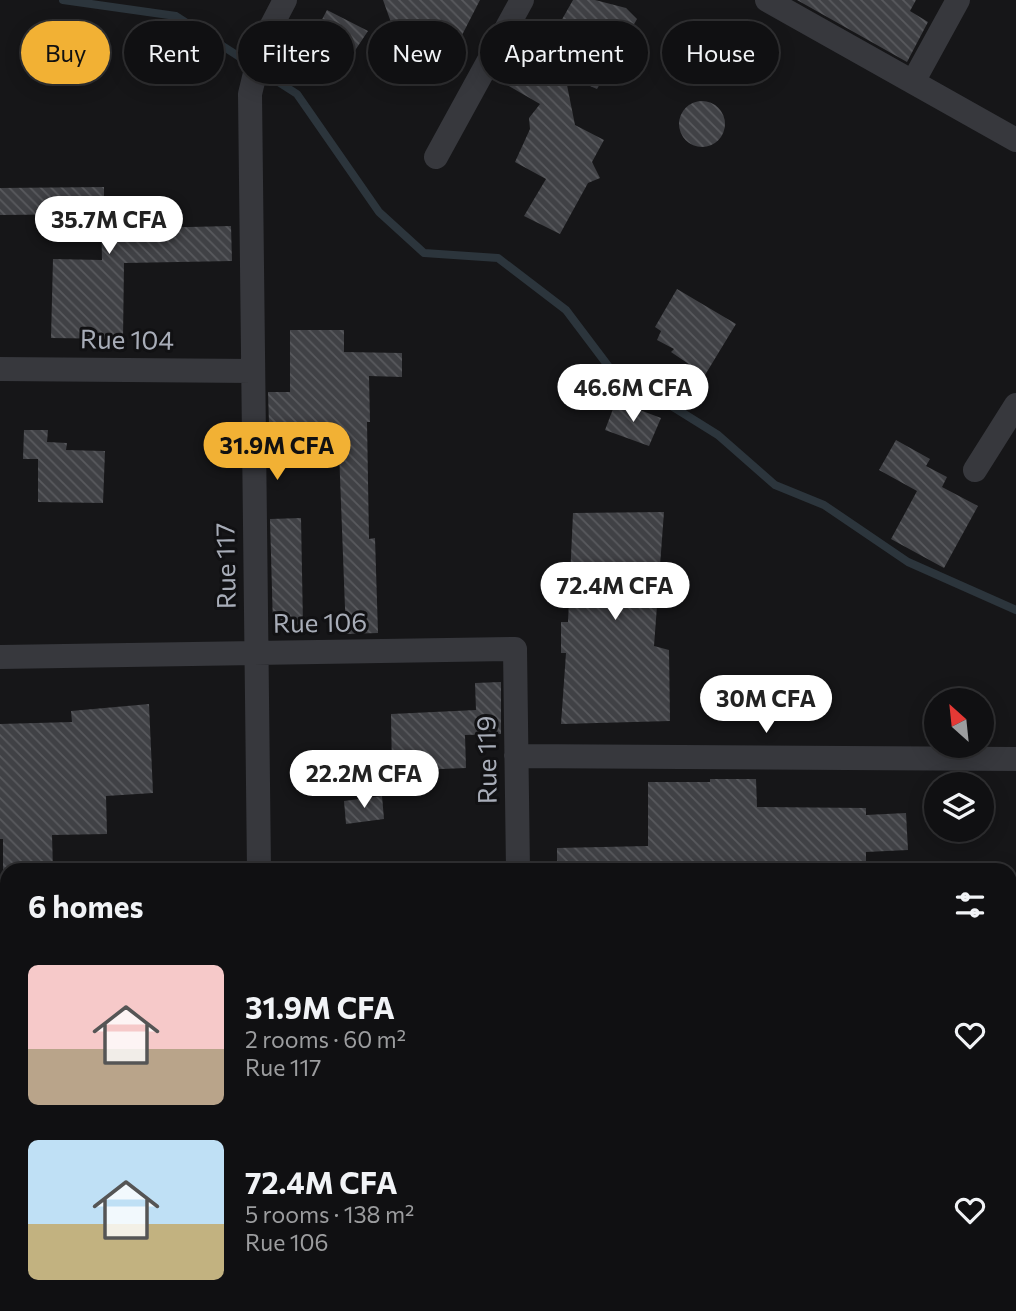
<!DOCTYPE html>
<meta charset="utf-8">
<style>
:root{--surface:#101012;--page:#1e1e20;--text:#f1f3f6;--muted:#9c9d9f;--line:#303032;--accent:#f2b134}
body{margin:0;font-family:Commissioner,sans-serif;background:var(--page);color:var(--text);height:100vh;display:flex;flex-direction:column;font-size:26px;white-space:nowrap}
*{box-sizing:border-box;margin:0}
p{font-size:23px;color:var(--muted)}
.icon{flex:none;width:38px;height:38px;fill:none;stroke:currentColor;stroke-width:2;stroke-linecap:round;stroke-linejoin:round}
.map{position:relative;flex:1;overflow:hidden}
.side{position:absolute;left:0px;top:863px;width:1017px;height:450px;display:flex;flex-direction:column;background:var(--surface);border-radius:21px 21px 0 0;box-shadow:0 4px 18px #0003,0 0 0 2px var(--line)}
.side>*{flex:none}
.banner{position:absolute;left:21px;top:21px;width:975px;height:63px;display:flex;gap:14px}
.needle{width:46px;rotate:333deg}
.controls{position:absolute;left:924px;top:688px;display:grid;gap:14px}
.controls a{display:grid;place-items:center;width:70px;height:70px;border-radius:50%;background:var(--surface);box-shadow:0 4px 18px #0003,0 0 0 2px var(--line);font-size:35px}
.price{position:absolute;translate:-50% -60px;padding:0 16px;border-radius:24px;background:#fff;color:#222;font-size:23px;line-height:46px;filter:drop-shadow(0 2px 4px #0008)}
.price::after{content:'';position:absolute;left:50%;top:42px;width:21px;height:16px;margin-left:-10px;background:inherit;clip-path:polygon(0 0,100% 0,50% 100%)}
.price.active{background:var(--accent);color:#111}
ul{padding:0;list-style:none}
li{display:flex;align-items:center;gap:21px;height:175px;padding:0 28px}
li span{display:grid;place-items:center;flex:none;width:196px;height:140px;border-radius:10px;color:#555}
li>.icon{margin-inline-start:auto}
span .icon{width:84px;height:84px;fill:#fffc;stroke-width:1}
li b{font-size:30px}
h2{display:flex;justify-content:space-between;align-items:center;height:84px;padding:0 28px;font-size:30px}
.pill{padding:0 24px;border-radius:32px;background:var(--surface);box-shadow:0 4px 18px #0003,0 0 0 2px var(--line);font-size:24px;line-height:63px}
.pill.active{background:var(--accent);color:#111}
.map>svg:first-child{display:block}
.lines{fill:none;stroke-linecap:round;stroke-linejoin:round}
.stream{stroke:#2c353c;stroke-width:8}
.building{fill:url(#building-back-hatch)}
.street{stroke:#37383d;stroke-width:24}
.labels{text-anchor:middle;stroke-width:6;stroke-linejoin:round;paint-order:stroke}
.street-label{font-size:26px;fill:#a8adb8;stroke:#111113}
</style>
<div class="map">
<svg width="1016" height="1311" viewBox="0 0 1016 1311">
<defs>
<pattern id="building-back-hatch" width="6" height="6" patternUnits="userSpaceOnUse" patternTransform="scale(1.75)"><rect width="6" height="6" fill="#404145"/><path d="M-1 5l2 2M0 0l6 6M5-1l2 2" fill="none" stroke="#595a5e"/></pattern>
</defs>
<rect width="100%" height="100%" fill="#161618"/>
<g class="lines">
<!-- stream -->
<path class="stream" d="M 63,0 L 176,16 L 297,94 L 379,212 L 424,253 L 498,258 L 566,310 L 609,367 L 718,435 L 775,485 L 824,505 L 908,562 L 1016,610"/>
</g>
<!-- building -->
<path class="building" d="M 383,0 L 480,0 L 460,39 L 449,56 L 429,49 L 403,56 Z
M 573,0 L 595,0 L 626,8 L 637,19 L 597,89 L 565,75 L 575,125 L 604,140 L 592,162 L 600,178 L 588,183 L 560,234 L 524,216 L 546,179 L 515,162 L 530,129 L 529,118 L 540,104 L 502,82 L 514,53 L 534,64 L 549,30 L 556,30 Z
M 797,0 L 916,0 L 910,11 L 928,22 L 907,62 Z
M 327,10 L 368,31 L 340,73 L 305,52 Z
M679 124a23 23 0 1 1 46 0a23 23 0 1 1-46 0Z
M 104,187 L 104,204 L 148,204 L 147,228 L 231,226 L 232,261 L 124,263 L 123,339 L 51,338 L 53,259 L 102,260 L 101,214 L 0,215 L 0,188 Z
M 677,289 L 736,324 L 705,375 L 671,352 L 674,349 L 657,340 L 661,331 L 655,327 Z
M 290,330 L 344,330 L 344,352 L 402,353 L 402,377 L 369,376 L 370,422 L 367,422 L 369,539 L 375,538 L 378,633 L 346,634 L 338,425 L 292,426 L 292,423 L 269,424 L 268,392 L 290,392 Z
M 616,401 L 661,418 L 649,446 L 605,430 Z
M 24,430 L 48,430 L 47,442 L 67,443 L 66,450 L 105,451 L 103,503 L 38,502 L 38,459 L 23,459 Z
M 896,440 L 930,459 L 926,466 L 947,477 L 942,487 L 978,506 L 944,568 L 891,539 L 917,491 L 879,470 Z
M 664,512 L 654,646 L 669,650 L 670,721 L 561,724 L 566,653 L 561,653 L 561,622 L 568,622 L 573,513 Z
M 301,518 L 303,625 L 273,626 L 270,519 Z
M 501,682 L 501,734 L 465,735 L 466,768 L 392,771 L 391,714 L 476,710 L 475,683 Z
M 149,704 L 153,793 L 106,796 L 107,834 L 52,835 L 53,870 L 3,870 L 3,839 L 0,839 L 0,724 L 72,722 L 71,711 Z
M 710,779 L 756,779 L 757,807 L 866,808 L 866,815 L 906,813 L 908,850 L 866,852 L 866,870 L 557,870 L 557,848 L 648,846 L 648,782 L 710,782 Z
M 382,796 L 384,819 L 346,824 L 344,801 Z"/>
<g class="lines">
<!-- street -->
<path class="street" d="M 767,0 L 1016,140
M 913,82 L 958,0
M 436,157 L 522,0
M 0,369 L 253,371
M 975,470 L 1016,405
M 0,657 L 515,649 L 518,870
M 516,756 L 1016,759
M 259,870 L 250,94 L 262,44 L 285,0
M 1010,1048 L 1016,1048
M 0,1053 L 7,1053
M 265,1306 L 265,1311
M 524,1306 L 524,1311"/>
</g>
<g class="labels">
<!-- street labels -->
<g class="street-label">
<text transform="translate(127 340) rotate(1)" y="9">Rue 104</text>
<text transform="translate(226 566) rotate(-91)" y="9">Rue 117</text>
<text transform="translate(320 623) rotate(-1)" y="9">Rue 106</text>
<text transform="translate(487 760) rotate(-91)" y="9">Rue 119</text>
</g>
</g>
</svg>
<div class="controls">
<a><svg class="needle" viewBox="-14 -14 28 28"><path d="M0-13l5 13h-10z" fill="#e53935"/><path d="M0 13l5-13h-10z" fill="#9c9d9f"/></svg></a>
<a><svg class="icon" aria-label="layers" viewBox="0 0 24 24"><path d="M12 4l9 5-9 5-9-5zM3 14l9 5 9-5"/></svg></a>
</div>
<b class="price" style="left:109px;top:256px">35.7M CFA</b>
<b class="price" style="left:633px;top:424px">46.6M CFA</b>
<b class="price active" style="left:277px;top:482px">31.9M CFA</b>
<b class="price" style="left:615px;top:622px">72.4M CFA</b>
<b class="price" style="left:766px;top:735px">30M CFA</b>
<b class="price" style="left:364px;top:810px">22.2M CFA</b>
<div class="banner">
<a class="pill active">Buy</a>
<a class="pill">Rent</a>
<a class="pill">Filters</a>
<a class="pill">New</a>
<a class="pill">Apartment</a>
<a class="pill">House</a>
</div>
<section class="side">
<h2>6 homes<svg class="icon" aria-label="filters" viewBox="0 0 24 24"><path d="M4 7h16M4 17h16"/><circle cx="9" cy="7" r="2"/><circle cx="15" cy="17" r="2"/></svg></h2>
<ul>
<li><span style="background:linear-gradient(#f6c9c9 60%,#b9a48a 0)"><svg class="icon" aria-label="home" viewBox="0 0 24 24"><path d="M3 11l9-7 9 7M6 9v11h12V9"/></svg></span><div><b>31.9M CFA</b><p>2 rooms · 60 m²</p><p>Rue 117</p></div><svg class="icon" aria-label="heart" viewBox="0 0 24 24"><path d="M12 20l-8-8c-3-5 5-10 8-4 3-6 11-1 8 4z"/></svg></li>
<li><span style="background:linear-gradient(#bfe0f5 60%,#c2b280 0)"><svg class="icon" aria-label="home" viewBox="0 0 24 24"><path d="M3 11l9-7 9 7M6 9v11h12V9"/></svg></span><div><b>72.4M CFA</b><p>5 rooms · 138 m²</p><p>Rue 106</p></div><svg class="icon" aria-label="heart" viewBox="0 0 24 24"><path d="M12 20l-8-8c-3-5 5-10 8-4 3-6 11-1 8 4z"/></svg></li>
</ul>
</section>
</div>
